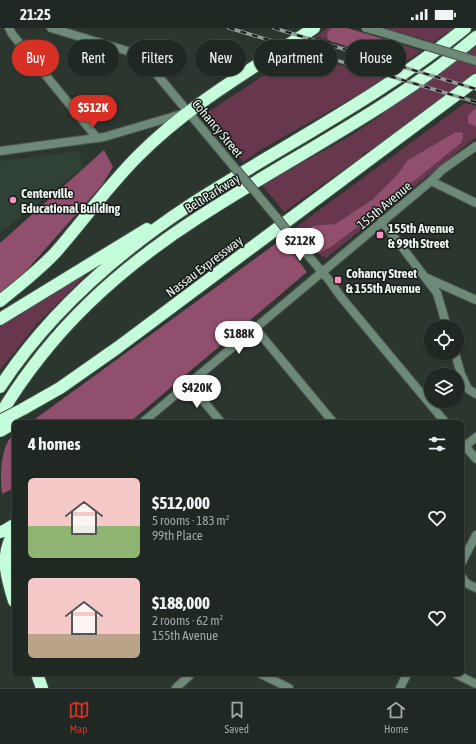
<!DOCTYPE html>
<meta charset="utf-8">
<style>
:root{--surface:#202823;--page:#28302b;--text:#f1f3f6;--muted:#a2a6a6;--line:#3d4441;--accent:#d93025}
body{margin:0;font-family:"Asap Condensed",sans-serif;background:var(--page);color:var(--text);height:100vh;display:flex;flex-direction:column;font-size:15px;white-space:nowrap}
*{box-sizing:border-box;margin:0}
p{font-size:13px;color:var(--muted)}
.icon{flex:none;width:22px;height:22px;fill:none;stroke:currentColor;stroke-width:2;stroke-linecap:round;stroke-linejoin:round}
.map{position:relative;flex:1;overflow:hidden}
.drawer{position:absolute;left:12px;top:392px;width:452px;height:256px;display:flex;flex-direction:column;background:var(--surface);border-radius:6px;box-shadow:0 1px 3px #0004,0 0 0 1px var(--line)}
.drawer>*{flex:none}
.hud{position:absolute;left:12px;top:12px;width:452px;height:36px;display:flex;gap:8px}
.tools{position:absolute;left:424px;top:292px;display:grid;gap:8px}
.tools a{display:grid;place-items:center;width:40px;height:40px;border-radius:50%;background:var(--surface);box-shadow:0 1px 3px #0004,0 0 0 1px var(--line);font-size:20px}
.price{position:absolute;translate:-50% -34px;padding:0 9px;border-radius:14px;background:#fff;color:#222;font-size:13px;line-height:26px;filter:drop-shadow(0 1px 2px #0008)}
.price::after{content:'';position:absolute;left:50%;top:24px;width:12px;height:9px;margin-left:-6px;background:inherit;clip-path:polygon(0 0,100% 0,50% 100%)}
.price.active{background:var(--accent);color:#fff}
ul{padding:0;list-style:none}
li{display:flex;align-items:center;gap:12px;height:100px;padding:0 16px}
li span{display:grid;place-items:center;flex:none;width:112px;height:80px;border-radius:6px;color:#555}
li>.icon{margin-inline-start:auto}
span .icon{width:48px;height:48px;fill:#fffc;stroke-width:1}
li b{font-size:17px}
h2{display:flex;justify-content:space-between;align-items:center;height:48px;padding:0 16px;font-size:17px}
.chip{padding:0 14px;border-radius:18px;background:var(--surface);box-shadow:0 1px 3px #0004,0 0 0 1px var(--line);font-size:14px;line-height:36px}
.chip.active{background:var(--accent);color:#fff}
.status{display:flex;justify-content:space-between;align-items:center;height:28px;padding:0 20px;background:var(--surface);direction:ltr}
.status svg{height:11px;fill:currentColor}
.dock{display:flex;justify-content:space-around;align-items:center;height:56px;border-top:1px solid var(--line);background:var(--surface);font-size:11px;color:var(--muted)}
.dock a{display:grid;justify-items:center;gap:2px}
.dock .active{color:var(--accent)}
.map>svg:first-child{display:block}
.built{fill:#304136}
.green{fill:#67374e}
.forest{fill:#904f6d}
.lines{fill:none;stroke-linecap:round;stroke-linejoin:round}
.street-casing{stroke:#4a544e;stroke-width:10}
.highway-casing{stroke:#4a544e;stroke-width:14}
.street{stroke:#6d8977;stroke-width:8}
.highway{stroke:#c5feda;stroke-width:12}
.rail-casing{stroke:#939c97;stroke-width:3.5}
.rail{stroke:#171c19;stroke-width:2;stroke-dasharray:6;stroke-linecap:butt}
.street-bridge-casing{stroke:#4a544e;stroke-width:10;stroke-linecap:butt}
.highway-bridge-casing{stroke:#4a544e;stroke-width:14;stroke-linecap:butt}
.street-bridge{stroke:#6d8977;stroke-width:8}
.highway-bridge{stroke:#c5feda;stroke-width:12}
.poi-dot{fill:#fc8fc2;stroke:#171c19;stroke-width:1.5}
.labels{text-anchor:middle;stroke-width:3;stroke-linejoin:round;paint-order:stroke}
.street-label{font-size:13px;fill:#ecf3ef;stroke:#171c19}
.poi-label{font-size:13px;font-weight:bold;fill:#ecf3ef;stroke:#171c19;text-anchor:start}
</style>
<div class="status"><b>21:25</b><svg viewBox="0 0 49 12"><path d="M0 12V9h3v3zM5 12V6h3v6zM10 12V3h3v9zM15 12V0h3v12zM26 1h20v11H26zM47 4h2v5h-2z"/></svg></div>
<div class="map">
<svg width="476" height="660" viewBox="0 0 476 660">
<rect width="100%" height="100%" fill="#2b362f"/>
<!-- built -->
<path class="built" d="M 78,123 L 84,139 L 0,205 L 0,133 Z"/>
<!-- green -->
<path class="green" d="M 327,0 L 347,0 L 422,23 L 402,36 L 318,9 L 316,10 L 314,10 Z
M 385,0 L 456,0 L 452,3 L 448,4 L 433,14 Z
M 476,19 L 476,46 L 377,119 L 362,126 L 363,128 L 284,184 L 262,157 L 354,106 Z
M 293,23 L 385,50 L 358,67 L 262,121 L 243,134 L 205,86 L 275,40 Z
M 465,75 L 476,78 L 476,109 L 325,231 L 324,228 L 322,229 L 296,199 Z
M 81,245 L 85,248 L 37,296 L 0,342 L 0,296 Z"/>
<!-- forest -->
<path class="forest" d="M 332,0 L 347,0 L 397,15 L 401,24 L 399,35 L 330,13 C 326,8 326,3 332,0 Z
M 476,80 L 476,99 L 468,95 L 468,87 Z
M 456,104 L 463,105 L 462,114 L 356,200 L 332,218 L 319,226 L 301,204 L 313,198 L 335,196 L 372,172 L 397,147 L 408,132 Z
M 104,122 L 113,139 L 102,157 L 17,253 L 0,264 L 0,215 Z
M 282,211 L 307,244 L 130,394 L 31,394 Z
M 14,406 L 14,460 L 2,466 C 0,449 0,418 14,406 Z"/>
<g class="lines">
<defs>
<path id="street" d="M 9,0 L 12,6 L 97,110
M 51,0 L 134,25 L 144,31 L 234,139
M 366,0 L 381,4
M 0,123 L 104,109 L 182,86
M 431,153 L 476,175
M 257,166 L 277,190
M 382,193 L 437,265 L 447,299
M 289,205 L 329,252 L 341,269 L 445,394
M 427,250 L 476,272
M 255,300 L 333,394
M 455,325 L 461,346 L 468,361 L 476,366
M 189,356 L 221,394
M 143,394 L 431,153 L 442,142 L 476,118
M 462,414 L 476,431
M 462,421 L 476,409
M 462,534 L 476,507
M 462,549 L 466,555 L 476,560
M 261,646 L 289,660
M 456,646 L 476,656
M 176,660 L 191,646
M 400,660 L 407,646"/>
<path id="highway" d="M 0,273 C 19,258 38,243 55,225 C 83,193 108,158 138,128 C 189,76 254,40 314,0
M 0,291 L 147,201
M 0,359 C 49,284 118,224 193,175 C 284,117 381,68 465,0
M 23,381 L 60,360 L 117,320 L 476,52
M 0,387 C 51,302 117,242 199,189 C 291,129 393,80 476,9
M 0,504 L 4,503 L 14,497
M 14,504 C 0,528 6,547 14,573
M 37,646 L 42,660"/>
</defs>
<!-- street casing -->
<use href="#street" class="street-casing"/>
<!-- highway casing -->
<use href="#highway" class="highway-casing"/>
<!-- street -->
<use href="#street" class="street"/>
<!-- highway -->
<use href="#highway" class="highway"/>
<defs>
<path id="rail" d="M 229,0 L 476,74
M 274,0 L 476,61"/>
</defs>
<!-- rail casing -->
<use href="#rail" class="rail-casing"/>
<!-- rail -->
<use href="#rail" class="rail"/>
<defs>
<path id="street-bridge" d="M 381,4 L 476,33
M 234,139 L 257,166
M 277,190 L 289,205"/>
<path id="highway-bridge" d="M 0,393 L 23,381
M 0,403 L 14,395"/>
</defs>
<!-- street-bridge casing -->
<use href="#street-bridge" class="street-bridge-casing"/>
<!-- highway-bridge casing -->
<use href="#highway-bridge" class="highway-bridge-casing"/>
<!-- street-bridge -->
<use href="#street-bridge" class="street-bridge"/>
<!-- highway-bridge -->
<use href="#highway-bridge" class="highway-bridge"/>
</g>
<!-- markers -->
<g class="poi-dot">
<circle cx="13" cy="172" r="4"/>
<rect x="376" y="203" width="8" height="8" rx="2"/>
<rect x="334" y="248" width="8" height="8" rx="2"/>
</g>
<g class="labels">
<!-- street labels -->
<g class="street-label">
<text transform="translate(218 100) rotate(50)" y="5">Cohancy Street</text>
<text transform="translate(212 165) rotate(-32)" y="5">Belt Parkway</text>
<text transform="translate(384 177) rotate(-40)" y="5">155th Avenue</text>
<text transform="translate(204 238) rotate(-37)" y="5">Nassau Expressway</text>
</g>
<!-- poi labels -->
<g class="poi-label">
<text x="21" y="170">Centerville<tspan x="21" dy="15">Educational Building</tspan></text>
<text x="388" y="205">155th Avenue<tspan x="388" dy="15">&amp; 99th Street</tspan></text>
<text x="346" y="250">Cohancy Street<tspan x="346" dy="15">&amp; 155th Avenue</tspan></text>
</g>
</g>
</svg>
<div class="tools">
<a><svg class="icon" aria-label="locate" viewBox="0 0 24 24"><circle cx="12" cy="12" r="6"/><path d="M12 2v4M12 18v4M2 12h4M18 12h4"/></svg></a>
<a><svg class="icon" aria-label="layers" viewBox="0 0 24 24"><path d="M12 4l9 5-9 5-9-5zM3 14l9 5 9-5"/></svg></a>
</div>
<b class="price active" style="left:93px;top:101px">$512K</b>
<b class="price" style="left:300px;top:234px">$212K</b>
<b class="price" style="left:239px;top:327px">$188K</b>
<b class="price" style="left:197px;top:381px">$420K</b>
<div class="hud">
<a class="chip active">Buy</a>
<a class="chip">Rent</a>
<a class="chip">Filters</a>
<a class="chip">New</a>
<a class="chip">Apartment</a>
<a class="chip">House</a>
</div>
<section class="drawer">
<h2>4 homes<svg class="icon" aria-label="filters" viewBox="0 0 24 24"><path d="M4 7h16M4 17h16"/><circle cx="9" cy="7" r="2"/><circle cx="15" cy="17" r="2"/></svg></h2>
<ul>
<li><span style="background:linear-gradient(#f6c9c9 60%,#8fb573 0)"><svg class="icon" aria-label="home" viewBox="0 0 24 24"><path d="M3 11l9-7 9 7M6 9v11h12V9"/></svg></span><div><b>$512,000</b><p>5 rooms · 183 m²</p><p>99th Place</p></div><svg class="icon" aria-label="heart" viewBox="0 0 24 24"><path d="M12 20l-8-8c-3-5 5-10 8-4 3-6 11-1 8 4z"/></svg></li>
<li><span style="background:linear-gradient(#f6c9c9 70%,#b9a48a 0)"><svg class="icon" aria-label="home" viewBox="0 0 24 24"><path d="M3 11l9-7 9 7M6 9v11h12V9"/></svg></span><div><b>$188,000</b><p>2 rooms · 62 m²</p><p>155th Avenue</p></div><svg class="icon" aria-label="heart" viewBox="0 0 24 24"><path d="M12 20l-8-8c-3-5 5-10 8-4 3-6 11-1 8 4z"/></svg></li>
</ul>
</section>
</div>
<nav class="dock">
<a class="active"><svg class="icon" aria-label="map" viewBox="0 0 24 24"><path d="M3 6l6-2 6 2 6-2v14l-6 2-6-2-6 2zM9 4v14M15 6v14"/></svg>Map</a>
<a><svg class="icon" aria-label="saved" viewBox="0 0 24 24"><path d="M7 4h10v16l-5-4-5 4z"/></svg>Saved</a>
<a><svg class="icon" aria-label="home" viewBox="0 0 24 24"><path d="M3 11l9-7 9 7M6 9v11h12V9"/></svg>Home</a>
</nav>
